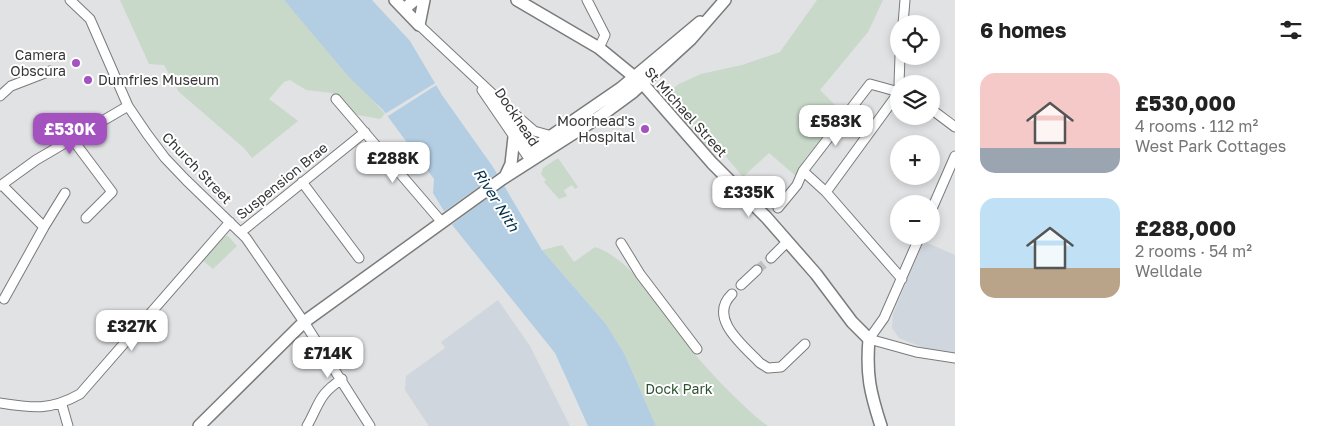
<!DOCTYPE html>
<meta charset="utf-8">
<style>
:root{--surface:#fff;--page:#f2f2f2;--text:#222;--muted:#767676;--accent:#a552c1}
body{margin:0;font-family:"Golos Text",sans-serif;background:var(--page);color:var(--text);height:100vh;display:flex;flex-direction:column;font-size:19px;white-space:nowrap}
*{box-sizing:border-box;margin:0}
p{font-size:16px;color:var(--muted)}
.icon{flex:none;width:28px;height:28px;fill:none;stroke:currentColor;stroke-width:2;stroke-linecap:round;stroke-linejoin:round}
.map{position:relative;flex:1;overflow:hidden}
.panel{display:flex;flex-direction:column;background:var(--surface);width:375px}
.panel>*{flex:none}
.controls{position:absolute;left:890px;top:15px;display:grid;gap:10px}
.controls a{display:grid;place-items:center;width:50px;height:50px;border-radius:50%;background:var(--surface);box-shadow:0 2px 8px #0003;font-size:25px}
.price{position:absolute;translate:-50% -42px;padding:0 11px;border-radius:10px;background:#fff;color:#222;font-size:16px;line-height:32px;filter:drop-shadow(0 1px 2px #0008)}
.price::after{content:'';position:absolute;left:50%;top:30px;width:15px;height:11px;margin-left:-8px;background:inherit;clip-path:polygon(0 0,100% 0,50% 100%)}
.price.active{background:var(--accent);color:#fff}
ul{padding:0;list-style:none}
li{display:flex;align-items:center;gap:15px;height:125px;padding:0 25px}
li span{display:grid;place-items:center;flex:none;width:140px;height:100px;border-radius:15px;color:#555}
li>.icon{margin-inline-start:auto}
span .icon{width:60px;height:60px;fill:#fffc;stroke-width:1}
li b{font-size:21px}
h2{display:flex;justify-content:space-between;align-items:center;height:60px;padding:0 25px;font-size:21px}
main{display:flex;flex:1;min-height:0}
.map>svg:first-child{display:block}
.built{fill:#d0d6dd}
.green{fill:#c8d8c9}
.water{fill:#b3cee2}
.pier{fill:#e1e2e4}
.lines{fill:none;stroke-linecap:round;stroke-linejoin:round}
.minor-tunnel{stroke:#bfc0c1;stroke-width:9;stroke-dasharray:9 4.5;stroke-linecap:butt}
.minor-casing{stroke:#7a7b7c;stroke-width:11}
.major-casing{stroke:#7a7b7c;stroke-width:14}
.minor{stroke:#fff;stroke-width:9}
.major{stroke:#fff;stroke-width:11}
.poi-dot{fill:#a552c1;stroke:#fff;stroke-width:2}
.labels{text-anchor:middle;stroke-width:4;stroke-linejoin:round;paint-order:stroke}
.poi-label{font-size:14px;fill:#363636;stroke:#fff;text-anchor:end}
.street-label{font-size:14px;fill:#363636;stroke:#fff}
.park-label{font-size:14px;fill:#2d5332;stroke:#fff}
.water-label{font-size:15px;font-style:italic;fill:#002f4b;stroke:#fff}
</style>
<main>
<div class="map">
<svg width="955" height="426" viewBox="0 0 955 426">
<rect width="100%" height="100%" fill="#e1e2e4"/>
<!-- built -->
<path class="built" d="M 923,241 L 955,255 L 955,353 L 927,349 L 899,338 L 892,328 L 893,314 Z
M 498,300 L 530,346 L 570,426 L 429,426 L 405,390 L 406,376 L 445,348 L 441,342 Z"/>
<!-- green -->
<path class="green" d="M 120,0 L 284,0 L 385,114 L 380,119 L 358,115 L 332,93 L 306,90 L 290,80 L 284,82 L 269,99 L 298,121 L 252,158 L 244,148 L 179,92 L 164,65 L 149,64 Z
M 817,0 L 883,0 L 868,32 L 820,90 L 842,112 L 804,160 L 796,176 L 769,153 L 743,177 L 713,141 L 705,145 L 667,93 L 679,84 L 701,74 L 742,65 L 780,52 Z
M 558,158 L 578,187 L 575,189 L 572,185 L 564,190 L 567,196 L 559,199 L 544,182 L 546,180 L 541,174 L 543,168 Z
M 224,236 L 228,236 L 237,246 L 213,269 L 202,260 Z
M 562,245 L 574,262 L 595,247 C 636,261 669,320 694,353 C 709,372 749,413 768,426 L 656,426 L 625,355 L 606,324 L 542,250 Z"/>
<!-- water -->
<path class="water" d="M 284,0 L 372,0 L 410,41 L 442,95 L 493,167 L 542,250 L 606,324 L 625,355 L 656,426 L 588,426 L 555,353 L 453,226 L 433,193 L 434,179 L 383,110 L 349,77 Z"/>
<!-- pier -->
<path class="pier" d="M 437,82 L 438,84 L 385,118 L 383,115 Z
M 499,172 L 506,184 L 450,226 L 442,213 Z"/>
<g class="lines">
<!-- minor-tunnel -->
<path class="minor-tunnel" d="M 757,270 L 771,258"/>
<defs>
<path id="minor" d="M 70,0 L 90,19 L 128,106 L 147,134 L 165,158 L 186,180 L 246,238 L 304,322 L 370,426
M 587,0 L 605,35 L 599,48
M 903,24 L 905,0
M 419,25 L 500,101 L 528,143 L 530,161
M 899,84 L 900,56
M 482,90 L 530,160
M 0,96 L 11,86 L 50,71
M 336,99 L 440,220
M 931,109 L 955,127
M 511,111 L 534,131 L 552,136
M 73,140 L 112,192 L 86,218
M 803,171 L 826,192 L 902,279
M 302,182 L 359,258
M 2,185 L 44,227 L 65,193
M 0,186 L 36,160 L 128,106
M 826,192 L 899,92
M 778,208 L 797,185 L 803,171 L 870,84 L 899,92
M 931,211 L 955,156
M 241,232 L 365,132
M 920,236 L 884,318 L 869,339 L 916,352 L 955,358
M 621,243 L 640,274 L 697,349
M 771,258 L 787,242
M 741,285 L 757,270
M 732,294 C 707,318 744,346 760,363 L 768,368 L 781,367 L 805,344
M 4,299 L 44,227
M 0,403 C 32,408 50,411 80,394 L 230,222
M 62,405 L 68,426
M 307,426 C 320,403 318,395 342,379"/>
<path id="major" d="M 395,0 L 419,25
M 517,0 L 599,48 L 643,84 L 712,163 L 766,217 L 816,274 L 852,322 L 869,339 C 866,375 870,392 881,426
M 404,9 L 415,0
M 419,25 L 424,0
M 530,161 L 538,145 L 621,88 L 700,22
M 505,177 L 511,164 L 514,137
M 199,426 L 304,322 L 502,179 L 599,117 L 633,92 L 691,39 L 725,0"/>
</defs>
<!-- minor casing -->
<use href="#minor" class="minor-casing"/>
<!-- major casing -->
<use href="#major" class="major-casing"/>
<!-- minor -->
<use href="#minor" class="minor"/>
<!-- major -->
<use href="#major" class="major"/>
</g>
<!-- markers -->
<g class="poi-dot">
<circle cx="76" cy="63" r="5"/>
<circle cx="88" cy="80" r="5"/>
<circle cx="645" cy="129" r="5"/>
</g>
<g class="labels">
<!-- poi labels -->
<g class="poi-label">
<text x="66" y="60">Camera<tspan x="66" dy="16">Obscura</tspan></text>
<text x="98" y="85" text-anchor="start">Dumfries Museum</text>
<text x="635" y="126">Moorhead's<tspan x="635" dy="16">Hospital</tspan></text>
</g>
<!-- street labels -->
<g class="street-label">
<text transform="translate(686 112) rotate(48)" y="5">St Michael Street</text>
<text transform="translate(517 117) rotate(56)" y="5">Dockhead</text>
<text transform="translate(197 168) rotate(46)" y="5">Church Street</text>
<text transform="translate(282 181) rotate(-39)" y="5">Suspension Brae</text>
</g>
<!-- park labels -->
<g class="park-label">
<text x="679" y="394">Dock Park</text>
</g>
<!-- water labels -->
<g class="water-label">
<text transform="translate(496 200) rotate(58)" y="5">River Nith</text>
</g>
</g>
</svg>
<div class="controls">
<a><svg class="icon" aria-label="locate" viewBox="0 0 24 24"><circle cx="12" cy="12" r="6"/><path d="M12 2v4M12 18v4M2 12h4M18 12h4"/></svg></a>
<a><svg class="icon" aria-label="layers" viewBox="0 0 24 24"><path d="M12 4l9 5-9 5-9-5zM3 14l9 5 9-5"/></svg></a>
<a>+</a>
<a>−</a>
</div>
<b class="price" style="left:836px;top:147px">£583K</b>
<b class="price active" style="left:70px;top:155px">£530K</b>
<b class="price" style="left:393px;top:184px">£288K</b>
<b class="price" style="left:749px;top:218px">£335K</b>
<b class="price" style="left:132px;top:352px">£327K</b>
<b class="price" style="left:328px;top:379px">£714K</b>
</div>
<section class="panel">
<h2>6 homes<svg class="icon" aria-label="filters" viewBox="0 0 24 24"><path d="M4 7h16M4 17h16"/><circle cx="9" cy="7" r="2"/><circle cx="15" cy="17" r="2"/></svg></h2>
<ul>
<li><span style="background:linear-gradient(#f6c9c9 75%,#9aa5b1 0)"><svg class="icon" aria-label="home" viewBox="0 0 24 24"><path d="M3 11l9-7 9 7M6 9v11h12V9"/></svg></span><div><b>£530,000</b><p>4 rooms · 112 m²</p><p>West Park Cottages</p></div></li>
<li><span style="background:linear-gradient(#bfe0f5 70%,#b9a48a 0)"><svg class="icon" aria-label="home" viewBox="0 0 24 24"><path d="M3 11l9-7 9 7M6 9v11h12V9"/></svg></span><div><b>£288,000</b><p>2 rooms · 54 m²</p><p>Welldale</p></div></li>
</ul>
</section>
</main>
